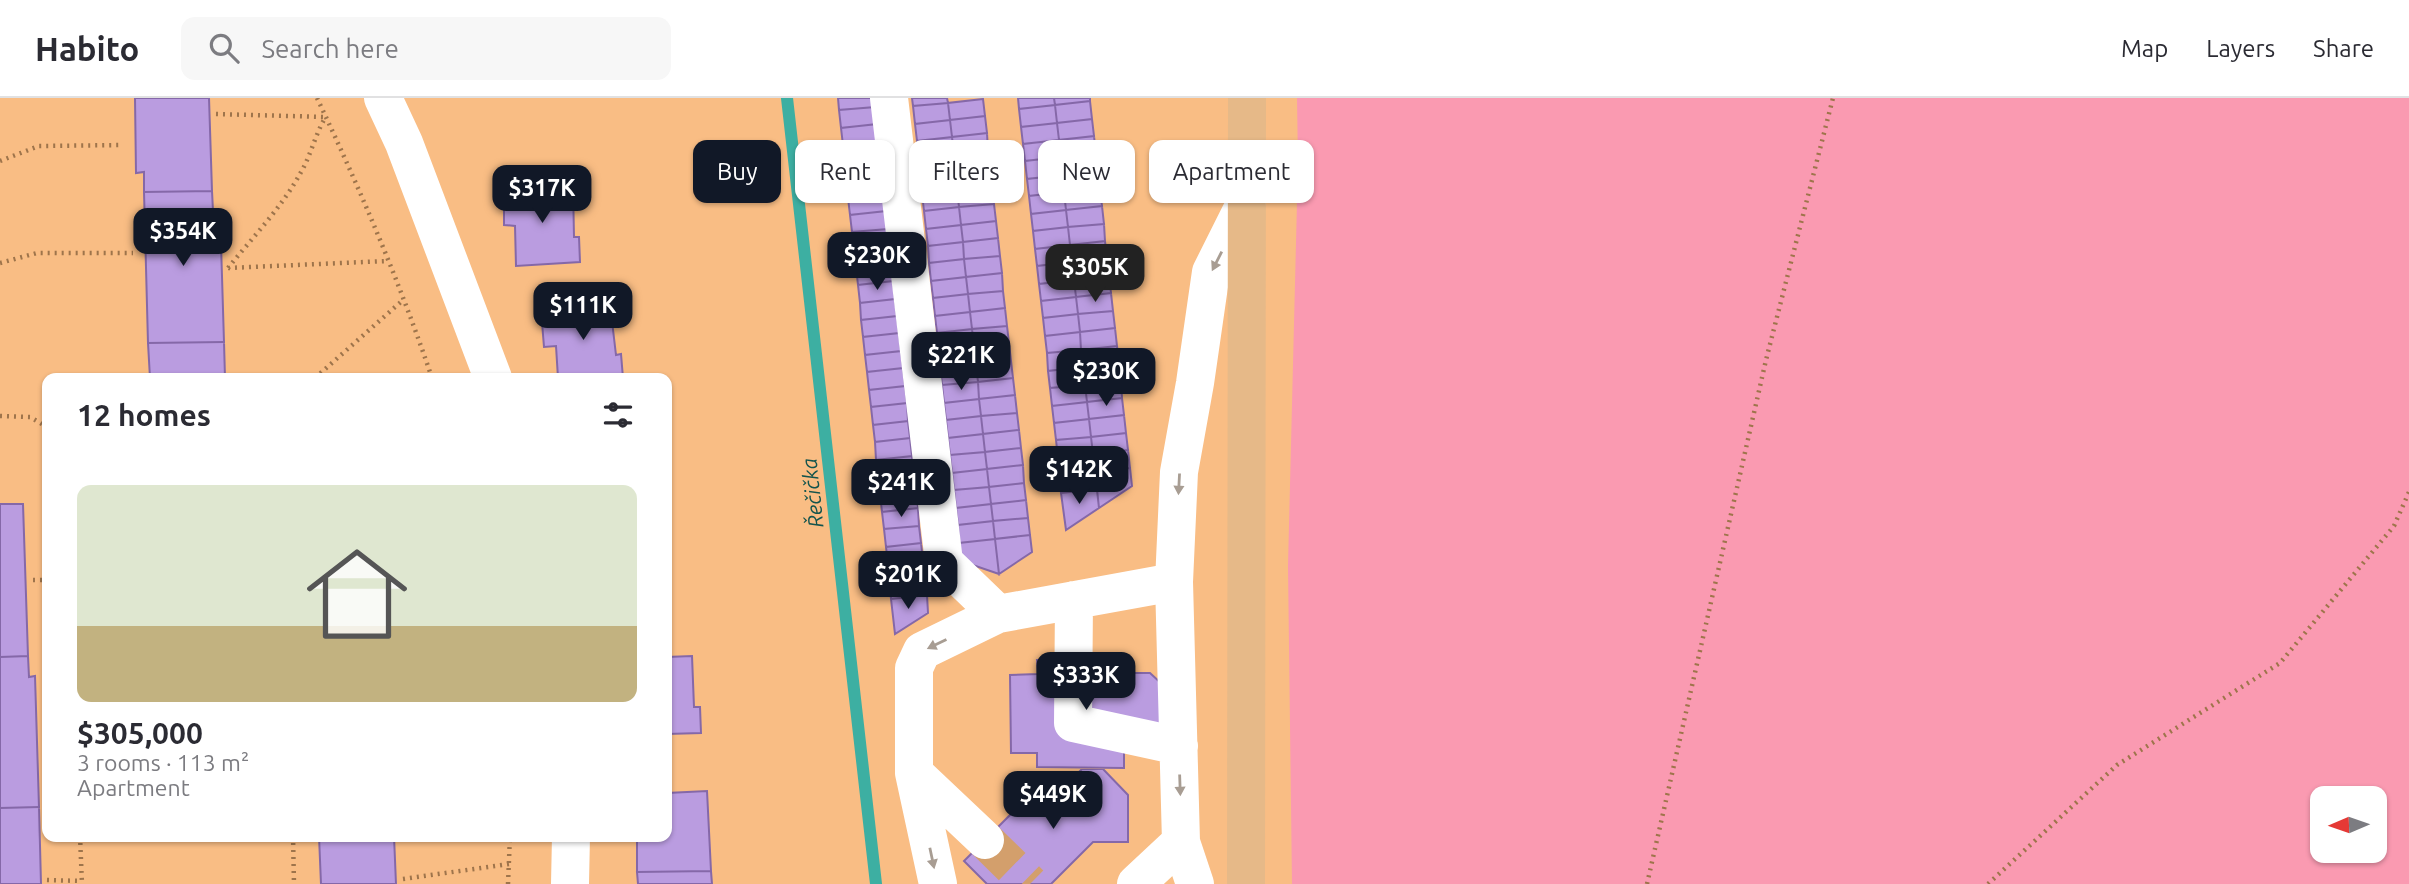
<!DOCTYPE html>
<meta charset="utf-8">
<style>
:root{--surface:#fff;--page:#f7f7f7;--text:#2b2b33;--muted:#7c7c81;--line:#e1e1e2;--accent:#111827}
body{margin:0;font-family:Ubuntu,sans-serif;background:var(--page);color:var(--text);height:100vh;display:flex;flex-direction:column;font-size:26px;white-space:nowrap}
*{box-sizing:border-box;margin:0}
p{font-size:23px;color:var(--muted)}
.icon{flex:none;width:38px;height:38px;fill:none;stroke:currentColor;stroke-width:2;stroke-linecap:round;stroke-linejoin:round}
.map{position:relative;flex:1;overflow:hidden}
.side{position:absolute;left:42px;top:275px;width:630px;height:469px;display:flex;flex-direction:column;background:var(--surface);border-radius:14px;box-shadow:0 2px 5px #0004}
.side>*{flex:none}
.banner{position:absolute;left:693px;top:42px;width:665px;height:63px;display:flex;gap:14px}
.needle{width:46px;rotate:268deg}
.fabs{position:absolute;left:2310px;top:688px;display:grid;gap:14px}
.fabs a{display:grid;place-items:center;width:77px;height:77px;border-radius:14px;background:var(--surface);box-shadow:0 2px 5px #0004;font-size:35px}
.price{position:absolute;translate:-50% -60px;padding:0 16px;border-radius:14px;background:var(--accent);color:#fff;font-size:23px;line-height:46px;filter:drop-shadow(0 2px 4px #0008)}
.price::after{content:'';position:absolute;left:50%;top:42px;width:21px;height:16px;margin-left:-10px;background:inherit;clip-path:polygon(0 0,100% 0,50% 100%)}
.price.current{background:#222;color:#fff}
ul{padding:0;list-style:none}
li{display:grid;align-content:center;gap:14px;height:371px;padding:0 35px}
li span{display:grid;place-items:center;height:217px;border-radius:14px;color:#555}
li>.icon{margin-inline-start:auto}
span .icon{width:126px;height:126px;fill:#fffc;stroke-width:1}
li b{font-size:30px}
h2{display:flex;justify-content:space-between;align-items:center;height:84px;padding:0 35px;font-size:30px}
.chip{padding:0 24px;border-radius:14px;background:var(--surface);box-shadow:0 2px 5px #0004;font-size:24px;line-height:63px}
.chip.current{background:var(--accent);color:#fff}
header{display:flex;align-items:center;gap:42px;box-sizing:border-box;height:98px;padding:0 35px;background:var(--surface);border-bottom:2px solid var(--line)}
header strong{font-size:33px}
nav{display:flex;gap:38px;margin-inline-start:auto;font-size:24px}
.search{width:490px;height:63px;background:var(--page);display:flex;align-items:center;gap:18px;box-sizing:border-box;padding:0 24px;border-radius:14px;color:var(--muted);font-size:26px}
.map>svg:first-child{display:block}
.green{fill:#fa9ab1;fill-rule:evenodd}
.lines{fill:none;stroke-linecap:round;stroke-linejoin:round}
.stream{stroke:#3dafa2;stroke-width:12}
.building{fill:#ba9ce0;stroke:#8568a8;stroke-width:2}
.minor-tunnel{stroke:#d39f6c;stroke-width:38;stroke-dasharray:38 19;stroke-linecap:butt}
.path{stroke:#9e744b;stroke-width:4.5;stroke-dasharray:2 5;stroke-linecap:butt}
.minor{stroke:#fff;stroke-width:38}
.major{stroke:#e6b988;stroke-width:38}
.oneway{fill:#a89d93}
.labels{text-anchor:middle;stroke-width:5;stroke-linejoin:round;paint-order:stroke}
.water-label{font-size:21px;font-style:italic;fill:#14544d;stroke:#f9bd84}
</style>
<header>
<strong>Habito</strong>
<div class="search"><svg class="icon" aria-label="search" viewBox="0 0 24 24"><circle cx="10" cy="10" r="6"/><path d="M15 15l6 6"/></svg>Search here</div>
<nav><a>Map</a><a>Layers</a><a>Share</a></nav>
</header>
<div class="map">
<svg width="2409" height="786" viewBox="0 0 2409 786">
<rect width="100%" height="100%" fill="#f9bd84"/>
<!-- green -->
<path class="green" d="M 1297,0 L 2409,0 L 2409,786 L 1292,786 L 1288,468 L 1298,64 ZM 2375,700 L 2375,752 L 2322,752 L 2322,700 Z"/>
<g class="lines">
<!-- stream -->
<path class="stream" d="M 787,0 L 876,786"/>
</g>
<!-- building -->
<path class="building" d="M 135,0 L 209,0 L 212,93 L 144,94 L 144,74 L 136,75 Z
M 838,0 L 874,0 L 875,9 L 839,12 Z
M 912,0 L 947,0 L 948,5 L 913,8 Z
M 1018,0 L 1054,0 L 1055,7 L 1019,11 Z
M 1054,0 L 1090,0 L 1090,3 L 1055,7 Z
M 983,1 L 985,18 L 950,22 L 948,5 Z
M 1090,3 L 1092,21 L 1057,25 L 1055,7 Z
M 948,5 L 950,22 L 915,26 L 913,8 Z
M 1055,7 L 1057,25 L 1021,29 L 1019,11 Z
M 875,9 L 877,26 L 841,30 L 839,12 Z
M 985,18 L 987,35 L 952,39 L 950,22 Z
M 1092,21 L 1094,38 L 1059,42 L 1057,25 Z
M 950,22 L 952,39 L 917,43 L 915,26 Z
M 1057,25 L 1059,42 L 1023,46 L 1021,29 Z
M 877,26 L 878,44 L 843,47 L 841,30 Z
M 987,35 L 988,53 L 954,57 L 952,39 Z
M 1094,38 L 1096,56 L 1061,59 L 1059,42 Z
M 952,39 L 954,57 L 918,60 L 917,43 Z
M 1059,42 L 1061,59 L 1025,63 L 1023,46 Z
M 878,44 L 880,61 L 845,65 L 843,47 Z
M 988,53 L 990,71 L 955,74 L 954,57 Z
M 1096,56 L 1098,73 L 1063,77 L 1061,59 Z
M 954,57 L 955,74 L 920,78 L 918,60 Z
M 1061,59 L 1063,77 L 1027,81 L 1025,63 Z
M 880,61 L 882,78 L 847,82 L 845,65 Z
M 990,71 L 992,88 L 957,92 L 955,74 Z
M 1098,73 L 1100,91 L 1064,94 L 1063,77 Z
M 955,74 L 957,92 L 922,96 L 920,78 Z
M 1063,77 L 1064,94 L 1029,98 L 1027,81 Z
M 882,78 L 884,96 L 848,100 L 847,82 Z
M 573,88 L 574,139 L 579,139 L 580,164 L 516,168 L 515,128 L 504,127 L 504,90 Z
M 992,88 L 994,106 L 959,109 L 957,92 Z
M 1100,91 L 1102,108 L 1066,112 L 1064,94 Z
M 957,92 L 959,109 L 924,113 L 922,96 Z
M 212,93 L 213,113 L 220,113 L 224,244 L 148,245 L 144,94 Z
M 1064,94 L 1066,112 L 1031,116 L 1029,98 Z
M 884,96 L 886,113 L 850,117 L 848,100 Z
M 994,106 L 996,123 L 961,127 L 959,109 Z
M 1102,108 L 1104,126 L 1068,129 L 1066,112 Z
M 959,109 L 961,127 L 926,131 L 924,113 Z
M 1066,112 L 1068,129 L 1033,133 L 1031,116 Z
M 886,113 L 888,131 L 852,134 L 850,117 Z
M 996,123 L 998,140 L 963,144 L 961,127 Z
M 1104,126 L 1105,143 L 1070,147 L 1068,129 Z
M 961,127 L 963,144 L 928,148 L 926,131 Z
M 1068,129 L 1070,147 L 1035,151 L 1033,133 Z
M 888,131 L 890,148 L 854,152 L 852,134 Z
M 998,140 L 1000,158 L 964,161 L 963,144 Z
M 1105,143 L 1107,160 L 1072,164 L 1070,147 Z
M 963,144 L 964,161 L 929,165 L 928,148 Z
M 1070,147 L 1072,164 L 1037,168 L 1035,151 Z
M 890,148 L 892,166 L 856,169 L 854,152 Z
M 1000,158 L 1002,175 L 966,179 L 964,161 Z
M 1107,160 L 1109,178 L 1074,182 L 1072,164 Z
M 964,161 L 966,179 L 931,183 L 929,165 Z
M 1072,164 L 1074,182 L 1039,186 L 1037,168 Z
M 892,166 L 893,183 L 858,187 L 856,169 Z
M 1002,175 L 1003,193 L 968,196 L 966,179 Z
M 1109,178 L 1111,195 L 1076,199 L 1074,182 Z
M 966,179 L 968,196 L 933,200 L 931,183 Z
M 1074,182 L 1076,199 L 1041,203 L 1039,186 Z
M 893,183 L 895,201 L 860,205 L 858,187 Z
M 1003,193 L 1005,210 L 970,214 L 968,196 Z
M 1111,195 L 1113,213 L 1078,216 L 1076,199 Z
M 968,196 L 970,214 L 935,218 L 933,200 Z
M 1076,199 L 1078,216 L 1043,220 L 1041,203 Z
M 895,201 L 897,218 L 861,222 L 860,205 Z
M 610,206 L 616,257 L 621,256 L 623,280 L 558,280 L 556,248 L 544,249 L 541,212 Z
M 1005,210 L 1007,228 L 972,231 L 970,214 Z
M 1113,213 L 1115,230 L 1080,234 L 1078,216 Z
M 970,214 L 972,231 L 937,235 L 935,218 Z
M 1078,216 L 1080,234 L 1045,238 L 1043,220 Z
M 897,218 L 899,235 L 863,239 L 861,222 Z
M 1007,228 L 1009,245 L 974,249 L 972,231 Z
M 1115,230 L 1117,248 L 1081,252 L 1080,234 Z
M 972,231 L 974,249 L 938,253 L 937,235 Z
M 1080,234 L 1081,252 L 1047,255 L 1045,238 Z
M 899,235 L 901,253 L 865,257 L 863,239 Z
M 224,244 L 225,280 L 150,280 L 148,245 Z
M 1009,245 L 1011,263 L 976,266 L 974,249 Z
M 1117,248 L 1119,265 L 1083,269 L 1081,252 Z
M 974,249 L 976,266 L 940,270 L 938,253 Z
M 1081,252 L 1083,269 L 1048,273 L 1047,255 Z
M 901,253 L 903,270 L 867,274 L 865,257 Z
M 1011,263 L 1013,280 L 978,284 L 976,266 Z
M 1119,265 L 1121,283 L 1085,287 L 1083,269 Z
M 976,266 L 978,284 L 942,287 L 940,270 Z
M 1083,269 L 1085,287 L 1050,290 L 1048,273 Z
M 903,270 L 905,288 L 869,292 L 867,274 Z
M 1013,280 L 1015,297 L 979,301 L 978,284 Z
M 1121,283 L 1122,300 L 1087,304 L 1085,287 Z
M 978,284 L 979,301 L 944,305 L 942,287 Z
M 1085,287 L 1087,304 L 1052,308 L 1050,290 Z
M 905,288 L 907,305 L 871,309 L 869,292 Z
M 1015,297 L 1017,315 L 981,318 L 979,301 Z
M 1122,300 L 1124,317 L 1089,321 L 1087,304 Z
M 979,301 L 981,318 L 946,322 L 944,305 Z
M 1087,304 L 1089,321 L 1054,325 L 1052,308 Z
M 907,305 L 908,323 L 873,327 L 871,309 Z
M 1017,315 L 1019,332 L 983,336 L 981,318 Z
M 1124,317 L 1126,335 L 1091,339 L 1089,321 Z
M 981,318 L 983,336 L 948,340 L 946,322 Z
M 1089,321 L 1091,339 L 1056,342 L 1054,325 Z
M 908,323 L 910,340 L 875,344 L 873,327 Z
M 1019,332 L 1021,350 L 985,354 L 983,336 Z
M 1126,335 L 1128,352 L 1093,356 L 1091,339 Z
M 983,336 L 985,354 L 950,357 L 948,340 Z
M 1091,339 L 1093,356 L 1058,360 L 1056,342 Z
M 910,340 L 912,358 L 876,362 L 875,344 Z
M 1021,350 L 1023,367 L 987,371 L 985,354 Z
M 1128,352 L 1130,370 L 1095,374 L 1093,356 Z
M 985,354 L 987,371 L 952,375 L 950,357 Z
M 1093,356 L 1095,374 L 1059,377 L 1058,360 Z
M 912,358 L 914,375 L 878,379 L 876,362 Z
M 1023,367 L 1024,385 L 989,389 L 987,371 Z
M 1130,370 L 1132,388 L 1099,410 L 1095,374 Z
M 987,371 L 989,389 L 954,392 L 952,375 Z
M 1095,374 L 1097,391 L 1061,395 L 1059,377 Z
M 914,375 L 916,392 L 880,396 L 878,379 Z
M 1024,385 L 1026,402 L 991,406 L 989,389 Z
M 989,389 L 991,406 L 956,410 L 954,392 Z
M 1097,391 L 1099,410 L 1066,432 L 1061,395 Z
M 916,392 L 918,410 L 882,414 L 880,396 Z
M 1026,402 L 1028,420 L 993,423 L 991,406 Z
M 0,406 L 23,406 L 28,558 L 0,559 Z
M 991,406 L 993,423 L 958,427 L 956,410 Z
M 918,410 L 919,428 L 884,431 L 882,414 Z
M 1028,420 L 1030,437 L 995,441 L 993,423 Z
M 993,423 L 995,441 L 959,445 L 958,427 Z
M 919,428 L 921,445 L 886,449 L 884,431 Z
M 1030,437 L 1032,454 L 999,476 L 995,441 Z
M 995,441 L 999,476 L 961,463 L 959,445 Z
M 921,445 L 923,463 L 888,466 L 886,449 Z
M 923,463 L 925,480 L 889,484 L 888,466 Z
M 925,480 L 927,497 L 891,501 L 889,484 Z
M 927,497 L 928,515 L 895,536 L 891,501 Z
M 28,558 L 29,579 L 35,578 L 39,709 L 0,710 L 0,559 Z
M 692,558 L 694,609 L 700,609 L 701,635 L 667,636 L 667,559 Z
M 1037,562 L 1125,563 L 1125,575 L 1150,575 L 1189,611 L 1124,654 L 1124,670 L 1037,669 L 1037,655 L 1011,655 L 1010,577 L 1038,576 Z
M 1082,671 L 1103,671 L 1128,697 L 1128,744 L 1093,744 L 1051,786 L 987,786 L 964,763 L 1038,689 L 1051,694 L 1064,689 Z
M 707,693 L 711,773 L 637,774 L 637,738 L 667,738 L 667,695 Z
M 39,709 L 41,786 L 0,786 L 0,710 Z
M 319,738 L 394,738 L 396,786 L 321,786 Z
M 711,773 L 712,786 L 638,786 L 637,774 Z"/>
<g class="lines">
<!-- minor-tunnel -->
<path class="minor-tunnel" d="M 985,742 L 1030,786"/>
<!-- path -->
<path class="path" d="M 317,0 C 360,91 400,185 432,280
M 216,16 L 325,19
M 0,63 L 39,48 L 122,47
M 0,165 L 37,155 L 133,155
M 228,170 C 252,140 283,108 301,74 C 311,57 315,37 325,20
M 228,170 L 387,163
M 315,280 L 403,202
M 0,318 L 30,319 L 47,329
M 33,482 L 47,482
M 45,632 L 47,632
M 80,738 L 82,786
M 293,738 L 294,786
M 403,781 L 509,766
M 47,782 L 82,783
M 508,786 L 510,738
M 1647,786 L 1766,262 L 1833,0
M 1988,786 L 2117,667 L 2280,565 L 2394,428 L 2409,394"/>
<!-- minor -->
<path class="minor" d="M 383,0 L 404,45 L 493,280
M 889,0 L 944,464 L 998,516
M 1074,502 L 1073,625 L 1179,648
M 914,675 L 985,742
M 570,786 L 571,738
M 938,786 L 914,675 L 914,570 L 922,553 L 998,516 L 1174,484
M 1136,786 L 1181,744
M 1195,786 L 1181,744 L 1174,484 L 1179,374 L 1195,285 L 1211,174 L 1247,102"/>
<!-- major -->
<path class="major" d="M 1246,786 L 1247,0"/>
</g>
<!-- one-way arrows -->
<defs><path id="oneway-solid" d="M-6-.8H1V-3.2L6.5 0L1 3.2V.8H-6Z" transform="scale(1.75)"/></defs>
<g class="oneway">
<use href="#oneway-solid" transform="translate(1217 163) rotate(117)"/>
<use href="#oneway-solid" transform="translate(1179 386) rotate(93)"/>
<use href="#oneway-solid" transform="translate(937 546) rotate(154)"/>
<use href="#oneway-solid" transform="translate(1180 687) rotate(88)"/>
<use href="#oneway-solid" transform="translate(932 760) rotate(78)"/>
</g>
<g class="labels">
<!-- water labels -->
<g class="water-label">
<text transform="translate(813 395) rotate(-96)" y="7">Řečička</text>
</g>
</g>
</svg>
<div class="fabs">
<a><svg class="needle" viewBox="-14 -14 28 28"><path d="M0-13l5 13h-10z" fill="#e53935"/><path d="M0 13l5-13h-10z" fill="#7c7c81"/></svg></a>
</div>
<b class="price" style="left:542px;top:127px">$317K</b>
<b class="price" style="left:183px;top:170px">$354K</b>
<b class="price" style="left:877px;top:194px">$230K</b>
<b class="price current" style="left:1095px;top:206px">$305K</b>
<b class="price" style="left:583px;top:244px">$111K</b>
<b class="price" style="left:961px;top:294px">$221K</b>
<b class="price" style="left:1106px;top:310px">$230K</b>
<b class="price" style="left:1079px;top:408px">$142K</b>
<b class="price" style="left:901px;top:421px">$241K</b>
<b class="price" style="left:908px;top:513px">$201K</b>
<b class="price" style="left:1086px;top:614px">$333K</b>
<b class="price" style="left:1053px;top:733px">$449K</b>
<div class="banner">
<a class="chip current">Buy</a>
<a class="chip">Rent</a>
<a class="chip">Filters</a>
<a class="chip">New</a>
<a class="chip">Apartment</a>
</div>
<section class="side">
<h2>12 homes<svg class="icon" aria-label="filters" viewBox="0 0 24 24"><path d="M4 7h16M4 17h16"/><circle cx="9" cy="7" r="2"/><circle cx="15" cy="17" r="2"/></svg></h2>
<ul>
<li><span style="background:linear-gradient(#dfe7d0 65%,#c2b280 0)"><svg class="icon" aria-label="home" viewBox="0 0 24 24"><path d="M3 11l9-7 9 7M6 9v11h12V9"/></svg></span><div><b>$305,000</b><p>3 rooms · 113 m²</p><p>Apartment</p></div></li>
</ul>
</section>
</div>
